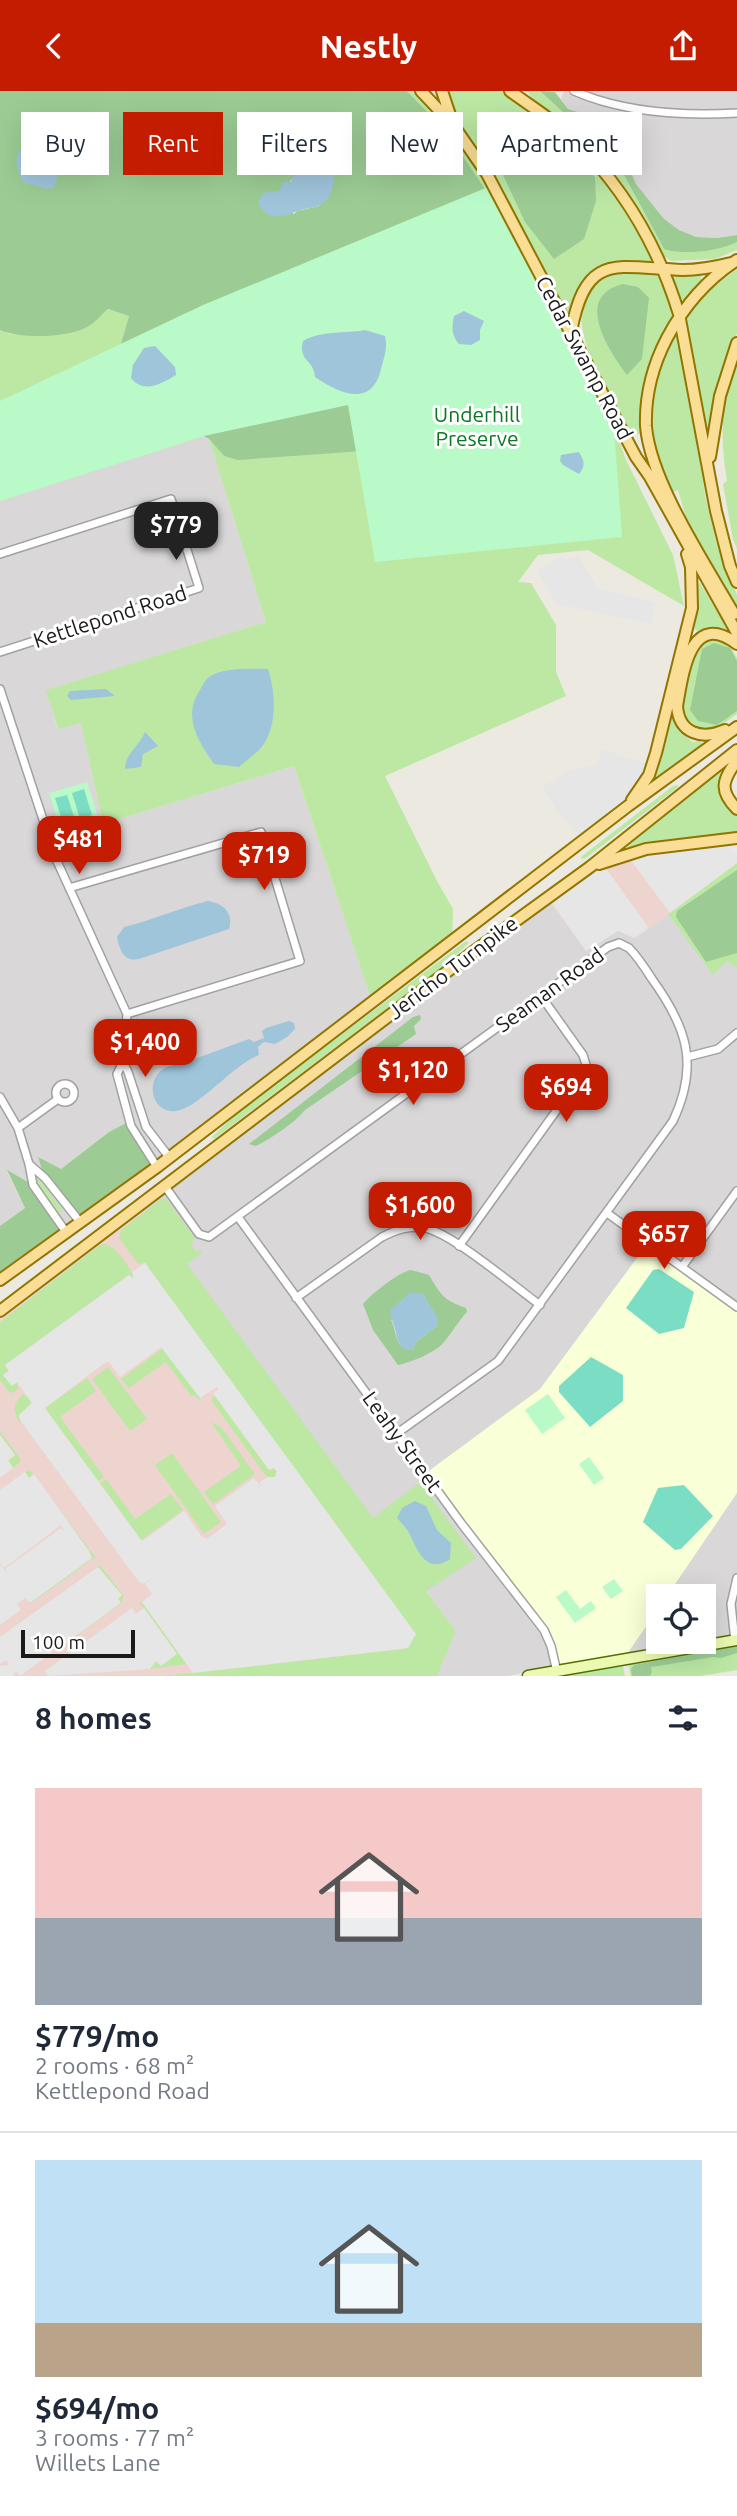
<!DOCTYPE html>
<meta charset="utf-8">
<style>
:root{--surface:#fff;--page:#f2f2f3;--text:#1f2937;--muted:#747a83;--line:#e0e1e3;--accent:#c41c00}
body{margin:0;font-family:Ubuntu,sans-serif;background:var(--page);color:var(--text);height:100vh;display:flex;flex-direction:column;font-size:26px;white-space:nowrap}
*{box-sizing:border-box;margin:0}
p{font-size:23px;color:var(--muted)}
.icon{flex:none;width:38px;height:38px;fill:none;stroke:currentColor;stroke-width:2;stroke-linecap:round;stroke-linejoin:round}
.map{position:relative;height:1585px;overflow:hidden}
.panel{display:flex;flex-direction:column;background:var(--surface);flex:1}
.panel>*{flex:none}
.hud{position:absolute;left:21px;top:21px;width:696px;height:63px;display:flex;gap:14px}
.tools{position:absolute;left:646px;top:1493px;display:grid;gap:14px}
.tools a{display:grid;place-items:center;width:70px;height:70px;border-radius:0px;background:var(--surface);box-shadow:0 7px 28px #0002;font-size:35px}
.scale{position:absolute;left:21px;bottom:18px;width:114px;box-sizing:border-box;padding-left:7px;border:4px solid #1a1a1a;border-top:0;font-size:19px;line-height:24px;white-space:nowrap;color:#1a1a1a;-webkit-text-stroke:5px #fff;paint-order:stroke}
.price{position:absolute;translate:-50% -60px;padding:0 16px;border-radius:14px;background:var(--accent);color:#fff;font-size:23px;line-height:46px;filter:drop-shadow(0 2px 4px #0008)}
.price::after{content:'';position:absolute;left:50%;top:42px;width:21px;height:16px;margin-left:-10px;background:inherit;clip-path:polygon(0 0,100% 0,50% 100%)}
.price.selected{background:#222;color:#fff}
ul{padding:0;list-style:none}
li{display:grid;align-content:center;gap:14px;height:371px;padding:0 35px}
li+li{border-top:2px solid var(--line)}
li span{display:grid;place-items:center;height:217px;border-radius:0px;color:#555}
li>.icon{margin-inline-start:auto}
span .icon{width:126px;height:126px;fill:#fffc;stroke-width:1}
li b{font-size:30px}
h2{display:flex;justify-content:space-between;align-items:center;height:84px;padding:0 35px;font-size:30px}
.pill{padding:0 24px;border-radius:0px;background:var(--surface);box-shadow:0 7px 28px #0002;font-size:24px;line-height:63px}
.pill.selected{background:var(--accent);color:#fff}
header{display:flex;justify-content:space-between;align-items:center;height:91px;padding:0 35px;background:var(--accent);color:#fff;font-size:32px;font-weight:600}
.map>svg:first-child{display:block}
.residential{fill:#d9d7d7;fill-rule:evenodd}
.commercial{fill:#eed4ce}
.education{fill:#f9ffd6}
.grass{fill:#bce8a4}
.forest{fill:#9ccc94;fill-rule:evenodd}
.park{fill:#baf9c8}
.pitch{fill:#7cddc5}
.parking{fill:#e6e6e6;fill-rule:evenodd}
.water{fill:#9fc5db}
.lines{fill:none;stroke-linecap:round;stroke-linejoin:round}
.minor-casing{stroke:#a1a1a1;stroke-width:10}
.secondary-casing{stroke:#546e05;stroke-width:13}
.primary-casing{stroke:#917500;stroke-width:14}
.minor{stroke:#fff;stroke-width:7}
.secondary{stroke:#ebf9b1;stroke-width:10}
.primary{stroke:#fbde96;stroke-width:10}
.labels{text-anchor:middle;stroke-width:6;stroke-linejoin:round;paint-order:stroke}
.street-label{font-size:21px;fill:#1a1a1a;stroke:#fff}
.park-label{font-size:21px;fill:#0b7623;stroke:#fff}
</style>
<header><svg class="icon" aria-label="back" viewBox="0 0 24 24"><path d="M15 5l-7 7 7 7"/></svg>Nestly<svg class="icon" aria-label="share" viewBox="0 0 24 24"><path d="M12 15V3M7 8l5-5 5 5M5 13v7h14v-7"/></svg></header>
<div class="map">
<svg width="737" height="1585" viewBox="0 0 737 1585">
<rect width="100%" height="100%" fill="#eceae0"/>
<!-- residential -->
<path class="residential" d="M 564,0 L 737,0 L 737,144 L 717,147 L 696,146 L 679,140 L 664,128 L 636,93 L 629,76 L 619,62 L 606,55 L 586,36 L 578,21 L 568,18 L 561,8 Z
M 204,345 L 209,348 L 266,531 L 47,599 L 57,637 L 81,631 L 103,733 L 294,675 L 372,911 L 153,1078 L 126,1032 L 109,1041 L 61,1078 L 80,1131 L 66,1141 L 7,1081 L 25,1117 L 0,1135 L 0,410 Z
M 737,772 L 737,1545 L 507,1585 L 437,1585 L 456,1540 L 143,1117 L 550,811 L 586,860 L 617,840 L 625,841 L 636,847 ZM 658,1505 L 704,1505 L 704,1550 L 658,1550 Z"/>
<!-- commercial -->
<path class="commercial" d="M 640,763 L 737,772 L 635,848 L 625,841 L 617,840 L 586,860 L 550,811 L 604,776 Z
M 143,1117 L 456,1540 L 437,1585 L 0,1585 L 0,1225 Z"/>
<!-- education -->
<path class="education" d="M 648,1152 L 737,1217 L 737,1402 L 667,1505 L 658,1505 L 658,1518 L 625,1566 L 559,1577 L 549,1544 L 426,1382 L 540,1298 Z"/>
<!-- grass -->
<path class="grass" d="M 407,0 L 415,0 L 464,57 L 488,96 L 612,329 L 626,369 L 673,464 L 684,515 L 588,459 L 538,464 L 518,491 L 531,492 L 556,534 L 556,581 L 566,605 L 385,685 L 437,790 L 453,818 L 452,851 L 372,911 L 294,675 L 103,733 L 81,632 L 58,638 L 46,599 L 266,531 L 209,348 L 224,365 L 445,39 Z
M 449,0 L 503,0 L 551,34 L 586,69 L 615,105 L 655,171 C 612,169 576,175 571,226 L 568,226 L 487,70 L 459,30 L 451,13 Z
M 527,0 L 540,0 L 577,34 L 623,82 L 664,158 C 682,165 720,160 737,151 L 737,159 L 715,168 L 672,170 L 660,163 L 629,113 L 542,22 Z
M 737,178 L 737,242 L 716,298 L 709,340 L 706,340 L 693,262 L 684,225 L 704,203 Z
M 626,179 L 660,181 L 674,224 L 656,258 L 646,288 L 642,342 L 632,345 C 607,300 535,194 626,179 Z
M 670,183 L 702,184 L 699,196 L 681,214 Z
M 108,218 L 129,225 L 118,263 L 204,345 L 0,410 L 0,239 L 10,243 L 32,244 L 87,236 Z
M 675,239 L 679,241 L 706,409 L 717,453 L 737,504 L 737,521 L 688,433 L 678,399 L 671,402 C 645,345 648,295 675,239 Z
M 737,266 L 737,458 L 733,448 L 723,393 L 727,390 C 719,337 722,317 737,266 Z
M 700,492 L 728,539 L 726,541 L 707,538 L 699,541 L 692,536 L 697,493 Z
M 708,545 L 729,553 L 737,567 L 737,623 L 719,636 L 705,638 L 703,641 L 688,633 L 683,623 L 682,613 L 697,556 Z
M 672,614 L 678,637 L 692,651 L 700,650 L 704,654 L 646,698 Z
M 723,678 L 725,680 C 715,699 722,711 737,724 L 737,742 L 629,756 L 627,755 Z
M 678,694 L 677,697 L 586,767 L 581,768 L 582,765 L 673,695 Z
M 737,772 L 737,877 L 727,870 L 713,884 L 668,823 Z
M 466,850 L 469,852 L 446,873 L 214,1048 L 212,1046 L 236,1023 Z
M 35,1087 L 40,1089 L 62,1118 L 61,1123 L 56,1120 L 35,1092 Z
M 163,1107 L 167,1109 L 195,1147 L 191,1154 L 196,1161 L 200,1159 L 202,1162 L 187,1173 L 373,1427 L 420,1391 L 476,1467 L 426,1500 L 456,1540 L 437,1585 L 164,1585 L 404,1558 L 145,1172 L 138,1173 L 119,1147 L 121,1139 Z
M 106,1153 C 118,1158 131,1177 134,1188 L 129,1184 L 5,1274 L 9,1280 L 4,1283 C 10,1287 19,1289 18,1298 L 13,1302 L 9,1301 L 0,1289 L 0,1231 L 100,1154 Z
M 163,1257 L 200,1307 L 199,1309 L 194,1304 L 191,1305 L 166,1271 L 129,1297 L 121,1288 Z
M 108,1276 L 147,1328 L 130,1340 L 92,1288 Z
M 87,1287 L 96,1300 L 60,1326 L 104,1386 L 98,1390 L 45,1317 Z
M 22,1304 L 27,1305 L 32,1312 L 19,1324 L 21,1333 C 13,1322 12,1314 22,1304 Z
M 215,1305 L 269,1378 L 276,1377 L 276,1386 L 267,1386 L 211,1309 Z
M 211,1331 L 221,1336 L 255,1383 L 213,1413 L 204,1401 L 241,1375 Z
M 0,1340 L 20,1367 L 20,1371 L 0,1388 L 13,1377 L 8,1369 L 15,1364 L 0,1344 Z
M 172,1362 L 221,1431 L 204,1443 L 155,1374 Z
M 30,1379 L 95,1466 L 30,1513 L 25,1507 L 30,1512 L 89,1460 L 34,1384 L 29,1387 L 25,1381 Z
M 106,1388 L 135,1428 L 171,1403 L 183,1419 L 141,1449 L 100,1392 Z
M 100,1474 L 123,1504 L 122,1512 L 61,1556 L 57,1550 L 62,1555 L 121,1505 L 98,1476 Z
M 146,1507 L 142,1511 L 186,1573 L 150,1578 L 156,1570 L 176,1562 L 140,1512 Z
M 737,1553 L 737,1579 L 700,1585 L 630,1585 L 629,1574 Z
M 623,1575 L 625,1585 L 555,1585 Z"/>
<!-- forest -->
<path class="forest" d="M 0,0 L 407,0 L 445,39 L 485,98 L 600,322 L 558,346 L 238,369 L 224,365 L 209,348 L 155,317 L 118,263 L 129,225 L 108,218 C 102,223 95,232 87,236 C 67,247 21,248 0,239 ZM 318,55 C 336,56 337,81 331,96 C 328,102 323,109 319,115 L 297,120 L 294,123 L 263,102 C 268,102 276,102 280,100 C 292,94 304,66 318,55 ZM 36,56 L 50,62 L 28,92 L 24,91 L 23,57 Z
M 540,0 L 555,1 L 568,18 L 578,21 L 586,36 L 606,55 L 625,67 L 636,93 L 664,128 L 679,139 L 696,146 L 717,147 L 737,144 L 737,151 C 720,160 682,165 664,158 L 623,82 L 577,34 Z
M 509,29 C 552,38 567,56 595,86 L 596,110 L 584,148 L 554,168 L 525,131 L 490,56 L 492,42 Z
M 623,193 L 638,196 L 649,207 L 642,268 L 627,284 C 608,259 573,205 623,193 Z
M 714,552 L 730,557 L 737,570 L 737,620 L 717,634 L 698,630 L 690,619 L 702,558 Z
M 737,779 L 737,862 L 706,871 L 676,826 L 677,820 Z
M 420,924 L 421,928 L 414,935 L 416,943 L 305,1019 C 292,1034 273,1046 256,1055 L 249,1053 L 413,926 Z
M 126,1032 L 153,1078 L 80,1131 L 45,1087 L 38,1066 L 61,1078 L 109,1041 Z
M 7,1079 L 33,1094 L 66,1141 L 0,1188 L 0,1135 L 25,1117 Z
M 411,1179 L 429,1184 C 441,1204 443,1209 466,1217 L 467,1221 C 458,1230 447,1250 439,1256 C 428,1264 412,1271 398,1274 L 373,1239 L 363,1213 C 371,1203 399,1181 411,1179 ZM 423,1203 L 433,1220 L 438,1234 L 416,1251 L 412,1259 C 395,1259 397,1241 391,1229 Z
M 737,1555 L 737,1562 L 721,1567 L 713,1566 L 651,1576 L 652,1581 L 650,1585 L 632,1585 L 631,1578 L 634,1574 Z"/>
<!-- park -->
<path class="park" d="M 488,96 L 612,329 L 614,337 L 622,446 L 375,471 L 348,314 L 204,345 L 0,410 L 0,310 L 203,214 Z
M 87,691 L 99,729 L 61,740 L 49,702 Z
M 548,1303 L 565,1327 L 542,1343 L 525,1319 Z
M 589,1366 L 604,1387 L 594,1394 L 579,1373 Z
M 614,1488 L 623,1500 L 611,1508 L 602,1496 Z
M 566,1499 L 580,1518 L 591,1510 L 596,1517 L 575,1532 L 556,1506 Z"/>
<!-- pitch -->
<path class="pitch" d="M 84,698 L 92,724 L 80,728 L 72,702 Z
M 67,704 L 75,729 L 63,733 L 55,707 Z
M 659,1178 L 694,1201 L 684,1237 L 659,1243 L 626,1217 L 653,1179 Z
M 591,1266 L 623,1284 L 623,1310 L 590,1336 L 559,1301 L 559,1295 Z
M 684,1394 L 713,1425 L 681,1458 L 675,1459 L 643,1431 L 658,1397 Z"/>
<!-- parking -->
<path class="parking" d="M 579,466 L 598,497 L 656,511 L 651,533 L 556,513 L 537,480 L 559,467 Z
M 602,658 L 652,674 L 640,698 L 583,749 L 556,718 L 542,696 L 569,680 L 597,673 Z
M 726,750 L 737,764 L 737,772 L 670,822 L 627,764 Z
M 602,772 L 649,837 L 634,847 L 618,840 L 586,860 L 548,806 Z
M 145,1172 L 416,1543 L 408,1557 L 193,1582 L 142,1511 L 152,1503 L 145,1493 L 157,1484 L 143,1493 L 139,1491 L 20,1329 L 19,1324 L 32,1312 L 17,1291 L 12,1295 L 3,1284 L 9,1280 L 5,1274 L 129,1184 L 134,1188 L 132,1181 ZM 161,1256 L 200,1307 L 217,1296 L 218,1299 L 213,1302 L 269,1379 L 273,1377 L 277,1380 L 275,1386 L 267,1386 L 260,1391 L 261,1395 L 254,1387 L 215,1415 L 227,1433 L 207,1448 L 202,1446 L 184,1420 L 144,1449 L 141,1449 L 45,1317 L 106,1271 L 109,1271 L 120,1286 Z
M 0,1344 L 15,1364 L 8,1369 L 13,1377 L 0,1387 Z
M 25,1381 L 29,1387 L 34,1383 L 89,1460 L 92,1467 L 30,1512 L 25,1507 L 17,1513 L 21,1519 L 0,1534 L 0,1473 L 8,1484 L 5,1478 L 61,1437 L 66,1441 L 57,1430 L 60,1435 L 4,1477 L 0,1472 L 0,1399 Z
M 98,1476 L 122,1504 L 118,1507 L 121,1512 L 62,1555 L 57,1550 L 49,1557 L 52,1562 L 20,1585 L 16,1580 L 13,1585 L 0,1585 L 0,1575 L 9,1574 L 6,1569 L 0,1573 L 0,1546 Z
M 132,1517 L 136,1523 L 144,1517 L 177,1563 L 161,1575 L 156,1570 L 150,1578 L 48,1585 L 45,1580 Z"/>
<!-- water -->
<path class="water" d="M 317,55 L 326,55 C 338,66 336,96 327,109 C 320,117 310,116 301,119 C 286,124 267,134 258,111 L 263,102 L 279,100 L 283,91 L 291,91 C 294,81 308,59 317,55 Z
M 23,56 C 49,55 66,70 54,96 L 47,98 L 23,91 C 17,78 12,68 23,56 Z
M 464,220 L 484,230 L 480,239 L 480,249 L 471,254 L 459,253 C 451,243 452,237 454,225 Z
M 365,239 L 385,245 C 388,257 384,266 381,278 C 372,317 340,303 315,286 C 314,268 298,271 303,250 C 322,239 344,243 365,239 Z
M 155,255 L 175,276 L 176,284 C 161,293 144,303 131,287 L 133,274 L 144,257 Z
M 579,361 C 584,369 586,375 579,383 L 563,374 L 560,370 L 561,364 Z
M 268,578 C 276,602 278,637 260,658 C 254,664 246,670 239,676 L 214,673 C 198,650 182,626 200,599 C 202,595 205,589 209,586 C 224,576 251,578 268,578 Z
M 106,598 L 115,605 L 71,609 L 67,605 L 70,600 Z
M 145,641 L 158,655 L 143,663 L 141,676 L 125,678 C 125,663 139,655 145,641 Z
M 208,810 C 223,812 234,822 229,838 L 139,868 C 124,871 120,860 117,846 L 124,836 C 153,829 179,817 208,810 Z
M 289,930 L 294,932 L 295,938 L 287,946 L 275,953 L 264,951 L 258,956 L 259,964 C 232,975 205,1011 180,1019 C 154,1027 143,992 163,978 C 169,974 181,973 189,970 C 209,963 229,955 249,948 L 254,951 L 264,947 L 262,940 L 266,937 Z
M 411,1201 L 423,1203 L 437,1226 L 438,1234 L 416,1251 L 412,1259 C 398,1259 398,1249 395,1237 C 393,1231 391,1226 390,1219 Z
M 415,1410 L 426,1415 L 437,1439 L 451,1452 L 450,1468 C 425,1485 417,1457 408,1440 C 405,1436 401,1431 397,1427 L 402,1417 Z"/>
<g class="lines">
<defs>
<path id="minor" d="M 574,0 C 624,22 683,25 737,22
M 0,463 L 171,408 L 199,497 L 0,561
M 0,598 L 56,768 L 127,923 L 123,971 L 117,983 L 131,1035 L 157,1076
M 69,797 L 261,741 L 300,870 L 127,923
M 687,966 L 718,958 L 737,942
M 123,971 L 128,981 L 146,1036 L 169,1066
M56 1002a9 9 0 1 1 18 0a9 9 0 1 1-18 0Z
M 0,1006 L 18,1037 L 29,1073 L 33,1094 L 66,1141
M 18,1037 L 58,1008
M 30,1074 L 45,1087 L 80,1131
M 164,1094 L 199,1143 L 209,1146 L 608,856 L 619,852 L 629,857 C 638,866 645,877 652,888 C 686,935 700,973 673,1030 L 498,1270 L 396,1343
M 607,1122 L 737,1216
M 238,1126 L 461,1432 L 544,1539 L 551,1555 L 557,1581
M 459,1155 L 587,977 L 583,964 L 541,905
M 682,1176 L 737,1100
M 296,1207 L 382,1146 C 396,1139 409,1134 425,1137 C 452,1142 515,1196 540,1214
M 735,1550 L 731,1513 L 737,1487"/>
<path id="secondary" d="M 528,1585 L 737,1549"/>
<path id="primary" d="M 421,0 L 454,35 L 487,83 L 636,366 L 650,386 L 737,542
M 442,0 L 451,27
M 510,0 C 532,16 556,31 575,49 C 624,97 659,158 679,223 L 716,420 L 730,475 L 737,491
M 571,241 C 586,159 617,177 683,179 C 699,179 715,176 731,172
M 710,366 L 720,305 L 737,252
M 734,523 C 706,474 650,390 646,335 C 645,305 653,274 667,247 C 684,215 706,189 737,169
M 725,639 C 702,649 679,643 677,615 C 683,582 690,518 737,553
M 737,669 C 723,689 718,699 737,718
M 632,709 L 649,684 L 656,662 L 692,517 L 691,476 L 687,463
M 599,773 L 646,758 L 737,747
M 0,1189 L 157,1076 L 628,715 L 737,636
M 0,1220 L 477,858 L 590,776 L 737,659"/>
</defs>
<!-- minor casing -->
<use href="#minor" class="minor-casing"/>
<!-- secondary casing -->
<use href="#secondary" class="secondary-casing"/>
<!-- primary casing -->
<use href="#primary" class="primary-casing"/>
<!-- minor -->
<use href="#minor" class="minor"/>
<!-- secondary -->
<use href="#secondary" class="secondary"/>
<!-- primary -->
<use href="#primary" class="primary"/>
</g>
<g class="labels">
<!-- street labels -->
<g class="street-label">
<text transform="translate(584 267) rotate(62)" y="7">Cedar Swamp Road</text>
<text transform="translate(110 526) rotate(-18)" y="7">Kettlepond Road</text>
<text transform="translate(453 877) rotate(-37)" y="7">Jericho Turnpike</text>
<text transform="translate(550 899) rotate(-36)" y="7">Seaman Road</text>
<text transform="translate(402 1351) rotate(54)" y="7">Leahy Street</text>
</g>
<!-- park labels -->
<g class="park-label">
<text x="477" y="331">Underhill<tspan x="477" dy="24">Preserve</tspan></text>
</g>
</g>
</svg>
<div class="tools">
<a><svg class="icon" aria-label="locate" viewBox="0 0 24 24"><circle cx="12" cy="12" r="6"/><path d="M12 2v4M12 18v4M2 12h4M18 12h4"/></svg></a>
</div>
<div class="scale">100 m</div>
<b class="price selected" style="left:176px;top:471px">$779</b>
<b class="price" style="left:79px;top:785px">$481</b>
<b class="price" style="left:264px;top:801px">$719</b>
<b class="price" style="left:145px;top:988px">$1,400</b>
<b class="price" style="left:413px;top:1016px">$1,120</b>
<b class="price" style="left:566px;top:1033px">$694</b>
<b class="price" style="left:420px;top:1151px">$1,600</b>
<b class="price" style="left:664px;top:1180px">$657</b>
<div class="hud">
<a class="pill">Buy</a>
<a class="pill selected">Rent</a>
<a class="pill">Filters</a>
<a class="pill">New</a>
<a class="pill">Apartment</a>
</div>
</div>
<section class="panel">
<h2>8 homes<svg class="icon" aria-label="filters" viewBox="0 0 24 24"><path d="M4 7h16M4 17h16"/><circle cx="9" cy="7" r="2"/><circle cx="15" cy="17" r="2"/></svg></h2>
<ul>
<li><span style="background:linear-gradient(#f6c9c9 60%,#9aa5b1 0)"><svg class="icon" aria-label="home" viewBox="0 0 24 24"><path d="M3 11l9-7 9 7M6 9v11h12V9"/></svg></span><div><b>$779/mo</b><p>2 rooms · 68 m²</p><p>Kettlepond Road</p></div></li>
<li><span style="background:linear-gradient(#bfe0f5 75%,#b9a48a 0)"><svg class="icon" aria-label="home" viewBox="0 0 24 24"><path d="M3 11l9-7 9 7M6 9v11h12V9"/></svg></span><div><b>$694/mo</b><p>3 rooms · 77 m²</p><p>Willets Lane</p></div></li>
</ul>
</section>
